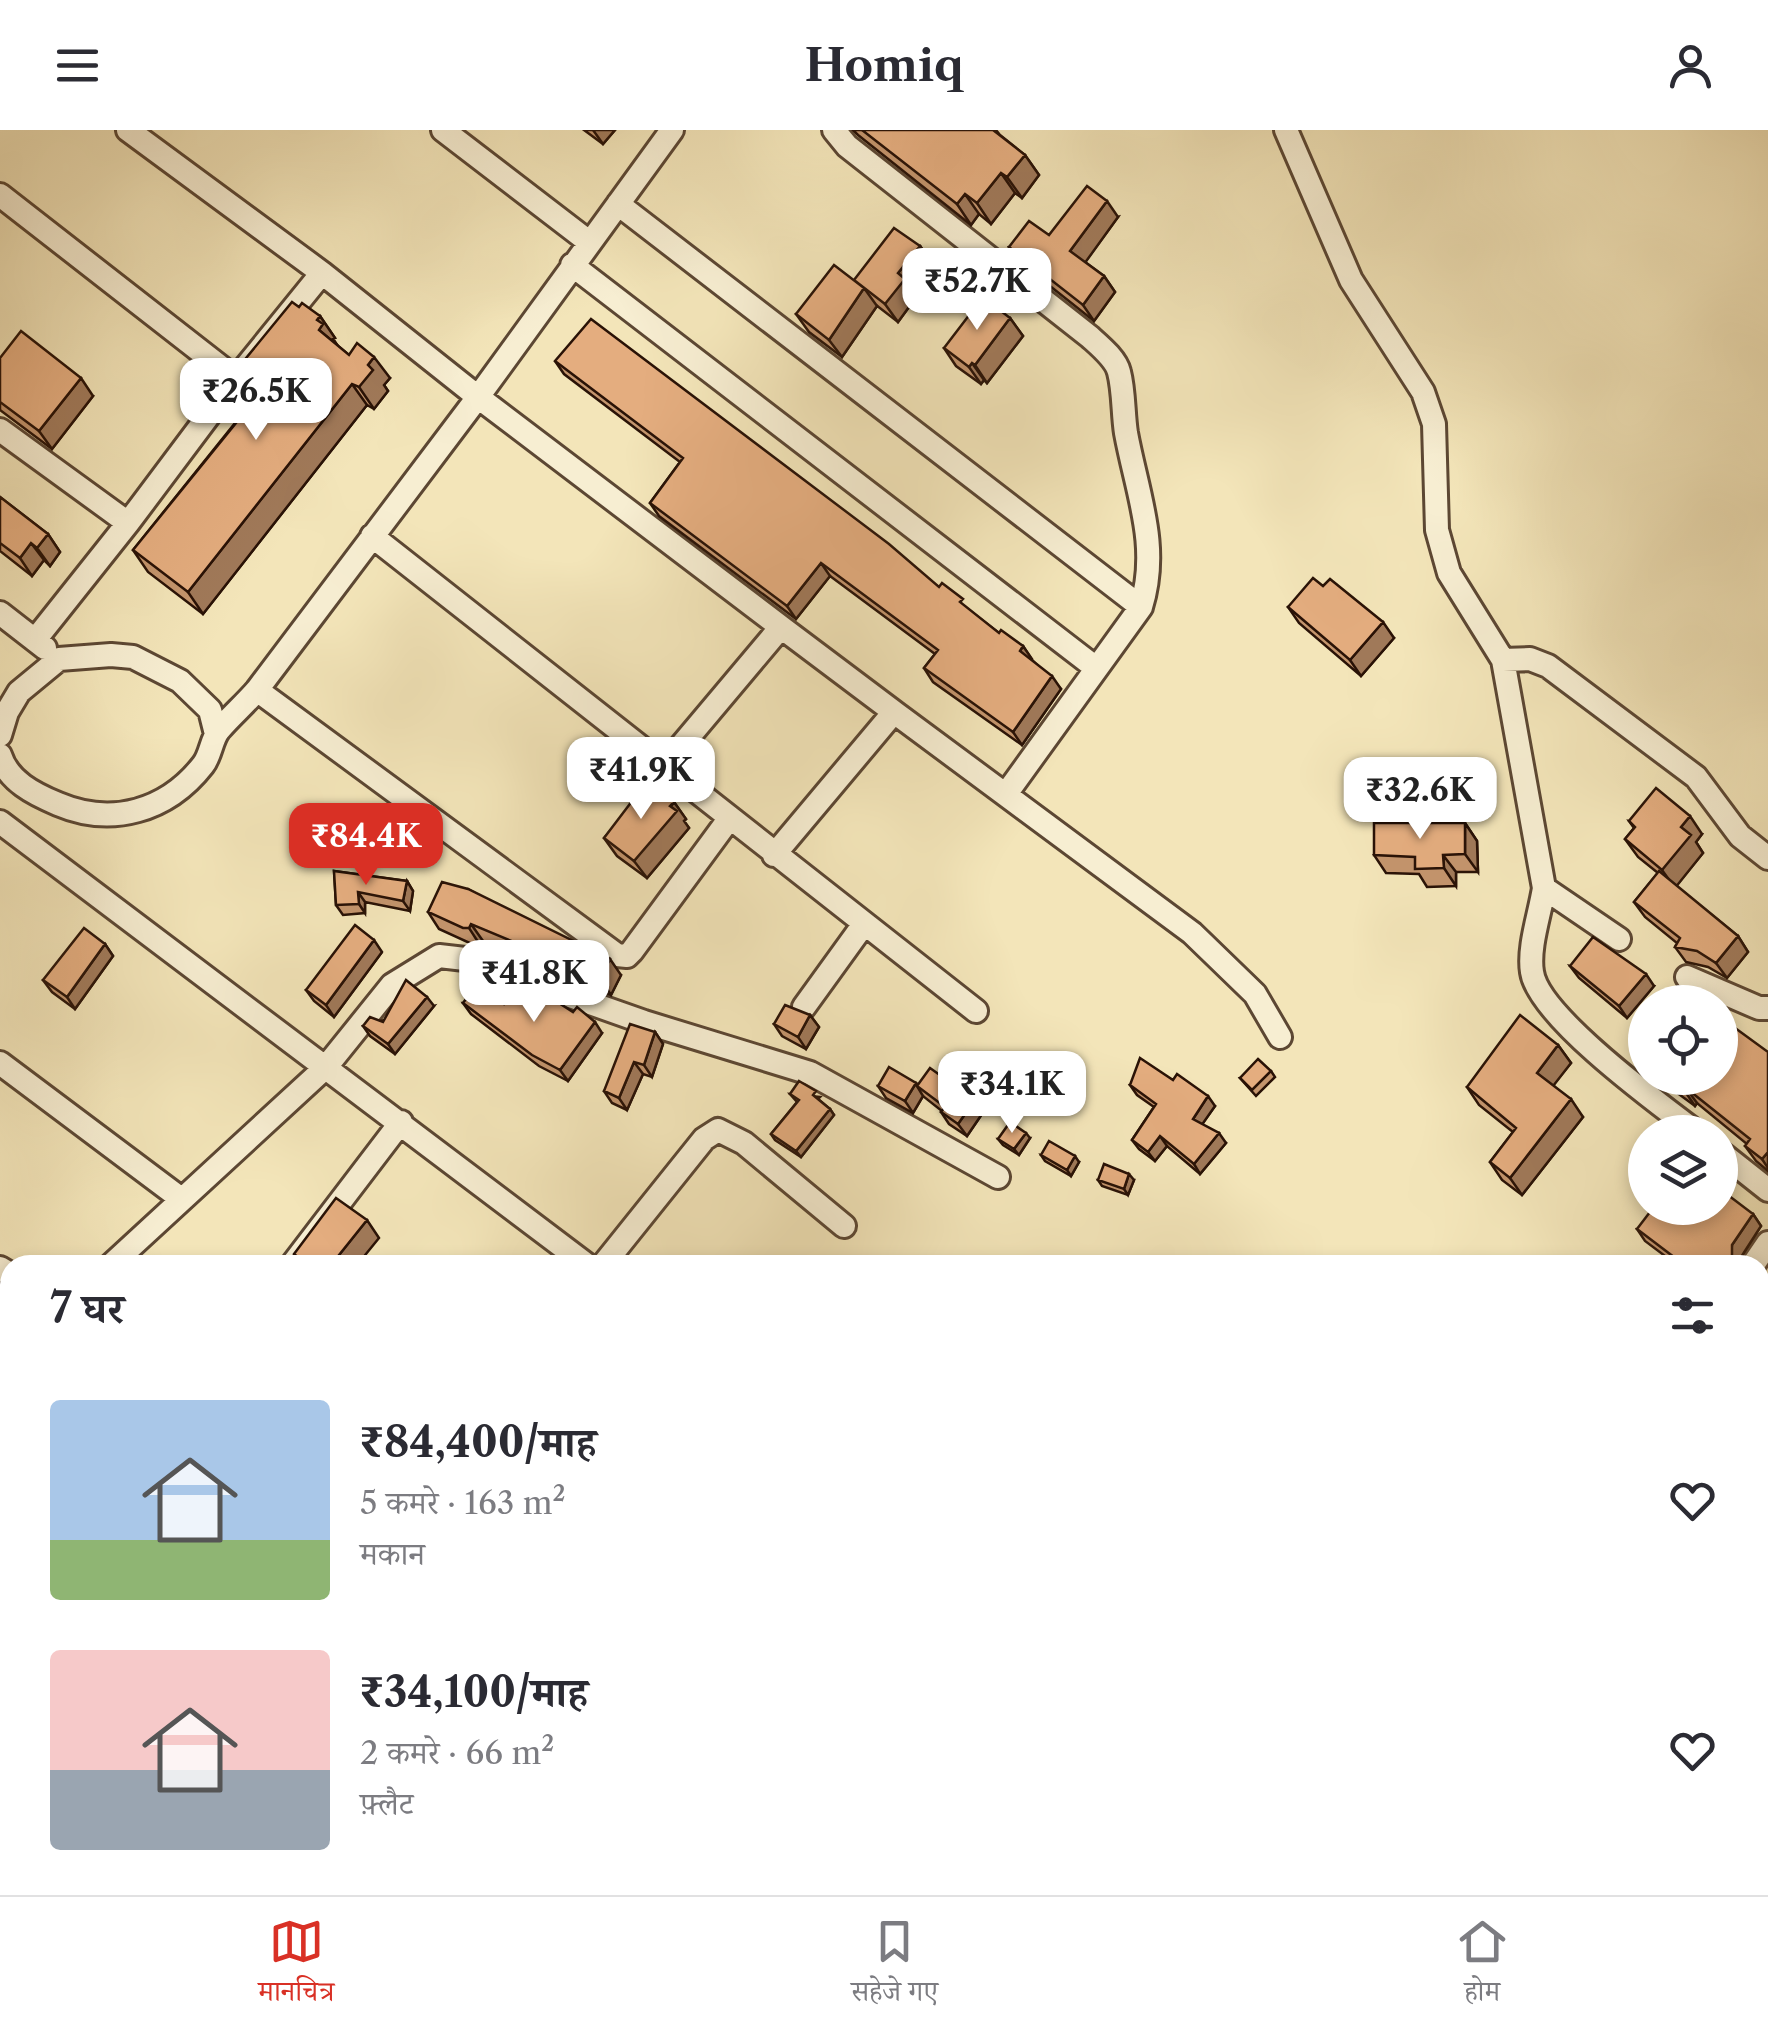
<!DOCTYPE html>
<html lang="hi">
<meta charset="utf-8">
<style>
:root{--surface:#fff;--page:#f7f7f7;--text:#2b2b33;--muted:#7c7c81;--line:#e1e1e2;--accent:#d93025}
body{margin:0;font-family:"Libre Caslon Text","Noto Serif Devanagari",serif;background:var(--page);color:var(--text);height:100vh;display:flex;flex-direction:column;font-size:38px;white-space:nowrap}
*{box-sizing:border-box;margin:0}
p{font-size:32px;color:var(--muted)}
.icon{flex:none;width:55px;height:55px;fill:none;stroke:currentColor;stroke-width:2;stroke-linecap:round;stroke-linejoin:round}
.map{position:relative;flex:1;overflow:hidden}
.side{position:absolute;left:0px;top:1125px;width:1770px;height:640px;display:flex;flex-direction:column;background:var(--surface);border-radius:30px 30px 0 0;box-shadow:0 5px 15px #0003}
.side>*{flex:none}
.buttons{position:absolute;left:1628px;top:855px;display:grid;gap:20px}
.buttons a{display:grid;place-items:center;width:110px;height:110px;border-radius:50%;background:var(--surface);box-shadow:0 5px 15px #0003;font-size:50px}
.price{position:absolute;translate:-50% -85px;padding:0 22px;border-radius:20px;background:#fff;color:#222;font-size:32px;line-height:65px;filter:drop-shadow(0 2px 5px #0008)}
.price::after{content:'';position:absolute;left:50%;top:60px;width:30px;height:22px;margin-left:-15px;background:inherit;clip-path:polygon(0 0,100% 0,50% 100%)}
.price.current{background:var(--accent);color:#fff}
ul{padding:0;list-style:none}
li{display:flex;align-items:center;gap:30px;height:250px;padding:0 50px}
li span{display:grid;place-items:center;flex:none;width:280px;height:200px;border-radius:10px;color:#555}
li>.icon{margin-inline-start:auto}
span .icon{width:120px;height:120px;fill:#fffc;stroke-width:1}
li b{font-size:42px}
h2{display:flex;justify-content:space-between;align-items:center;height:120px;padding:0 50px;font-size:42px}
header{display:flex;justify-content:space-between;align-items:center;height:130px;padding:0 50px;background:var(--surface);font-size:45px;font-weight:700}
.tabs{display:flex;justify-content:space-around;align-items:center;height:140px;border-top:2px solid var(--line);background:var(--surface);font-size:28px;color:var(--muted)}
.tabs a{display:grid;justify-items:center;gap:5px}
.tabs .current{color:var(--accent)}
.map>svg:first-child{display:block}
.lines{fill:none;stroke-linecap:round;stroke-linejoin:round}
.minor-casing{stroke:#5c4733;stroke-width:28}
.minor{stroke:#f7eed2;stroke-width:22}
.wall{fill:#c4956d;stroke:#291206;stroke-width:2.5}
.shaded-wall{fill:#a07959;stroke:#291206;stroke-width:2.5}
.building{fill:#e4ad7f;stroke:#291206;stroke-width:2.5}
</style>
<header><svg class="icon" aria-label="menu" viewBox="0 0 24 24"><path d="M4 6h16M4 12h16M4 18h16"/></svg>Homiq<svg class="icon" aria-label="person" viewBox="0 0 24 24"><circle cx="12" cy="8" r="4"/><path d="M4 21q1-7 8-7t8 7"/></svg></header>
<div class="map">
<svg width="1768" height="1765" viewBox="0 0 1768 1765">
<rect width="100%" height="100%" fill="#f3e5b9"/>
<filter id="stains"><feTurbulence type="fractalNoise" baseFrequency=".002" numOctaves="4"/><feColorMatrix values="0 0 0 0 .2 0 0 0 0 .09 0 0 0 0 .02 0 0 0 .5 -.17"/></filter>
<radialGradient id="worn" r=".72"><stop offset=".6" stop-color="#630" stop-opacity="0"/><stop offset="1" stop-color="#630" stop-opacity=".3"/></radialGradient>
<g class="lines">
<defs>
<path id="minor" d="M 128,0 L 322,143 L 478,267 L 781,497
M 443,0 L 589,112
M 834,0 L 847,16 L 1090,207 C 1100,216 1116,229 1119,242 C 1124,261 1123,284 1126,303 C 1137,363 1160,416 1141,477 L 1006,664
M 1286,0 L 1351,150 L 1423,262 L 1434,294 L 1437,400 L 1449,443 L 1503,530 L 1544,758 L 1619,809
M 0,65 L 236,249
M 618,74 L 1141,477
M 572,135 L 1096,538
M 0,300 L 128,393 L 236,249 L 322,143
M 372,406 L 976,881
M 0,483 L 45,518
M 35,510 L 128,393
M 1503,530 L 1530,529 L 1548,536 L 1696,647 L 1740,706 L 1768,728
M 257,560 L 617,825 L 627,826 L 632,821 L 729,689
M 0,605 L 7,582 L 19,562 L 59,529 L 111,525 L 133,527 L 180,551 L 210,580 L 216,604
M 0,625 C 8,651 34,664 58,674 C 112,697 167,681 203,635 C 211,625 211,610 219,600 C 231,586 245,574 257,560 L 478,267 L 672,0
M 665,635 L 781,497 L 894,582
M 0,692 L 587,1135
M 774,725 L 894,582 L 1192,803 L 1255,864 L 1280,907
M 1544,758 C 1540,784 1528,817 1532,842 C 1538,886 1659,974 1696,1002
M 1687,847 L 1759,878 L 1768,878
M 804,877 L 864,794
M 0,933 L 180,1068
M 1720,1022 L 1768,1060
M 111,1135 L 326,937 L 392,855 L 439,826 L 465,829 L 644,892 L 810,943 L 998,1047
M 292,1135 L 401,992
M 603,1135 L 704,1009 L 718,1000 L 744,1013 L 844,1096
M 1753,1135 L 1768,1113
M 0,1138 L 10,1144
M 0,1266 L 10,1274
M 0,1436 L 10,1444
M 0,1514 L 10,1501
M 0,1584 L 10,1591
M 11,1755 L 24,1765
M 218,1755 L 231,1765
M 420,1755 L 433,1765
M 590,1765 L 600,1755"/>
</defs>
<!-- minor casing -->
<use href="#minor" class="minor-casing"/>
<!-- minor -->
<use href="#minor" class="minor"/>
</g>
<!-- wall -->
<path class="wall" d="M 584,0 L 615,0 L 603,14 Z
M 853,0 L 996,0 L 1000,5 L 1025,25 L 1039,45 L 1022,68 L 1015,63 L 991,94 L 979,84 L 971,95 L 858,5 Z
M 1118,87 L 1085,132 L 1104,146 L 1115,162 L 1094,191 L 1021,133 L 1009,117 Z
M 920,116 L 933,133 L 912,159 L 917,166 L 898,192 L 876,175 L 877,176 L 842,227 L 809,202 L 796,184 Z
M 299,177 L 320,186 L 335,208 L 333,209 L 337,215 L 349,225 L 390,248 L 384,255 L 388,261 L 374,279 L 367,275 L 203,484 L 148,442 L 133,420 L 239,288 L 259,256 L 242,233 Z
M 1010,188 L 1023,206 L 987,253 L 984,250 L 981,254 L 956,236 L 944,218 Z
M 0,228 L 93,266 L 52,319 L 0,280 Z
M 555,231 L 939,457 L 999,503 L 1023,516 L 1032,530 L 1061,559 L 1022,615 L 933,552 L 924,538 L 935,524 L 830,446 L 796,489 L 659,386 L 650,373 L 680,332 L 564,244 Z
M 0,367 L 48,404 L 60,422 L 50,436 L 44,430 L 32,446 L 0,421 Z
M 1323,456 L 1394,508 L 1361,546 L 1299,493 L 1288,477 Z
M 645,660 L 674,672 L 686,689 L 684,691 L 689,698 L 647,748 L 617,726 L 604,708 Z
M 1629,691 L 1702,704 L 1696,712 L 1703,723 L 1676,756 L 1738,806 L 1748,822 L 1727,848 L 1708,837 L 1686,832 L 1675,817 L 1677,813 L 1645,787 L 1634,772 L 1658,743 L 1638,727 L 1625,709 L 1634,698 Z
M 1465,693 L 1477,711 L 1478,742 L 1456,742 L 1456,756 L 1427,757 L 1419,744 L 1386,743 L 1374,725 Z
M 334,741 L 407,751 L 413,761 L 410,781 L 365,772 L 365,783 L 343,785 L 336,775 Z
M 468,759 L 621,845 L 611,865 L 483,811 L 480,815 L 474,815 L 439,799 L 428,782 Z
M 105,814 L 113,826 L 75,879 L 52,862 L 43,850 Z
M 382,822 L 334,887 L 314,871 L 306,860 Z
M 1570,836 L 1654,856 L 1627,888 L 1579,848 Z
M 463,873 L 504,874 L 538,880 L 602,903 L 568,951 L 539,936 L 471,884 Z
M 434,876 L 395,924 L 370,906 L 363,896 Z
M 810,885 L 819,897 L 806,919 L 782,906 L 774,894 Z
M 655,902 L 663,914 L 652,947 L 643,944 L 627,980 L 612,973 L 604,961 Z
M 1558,915 L 1571,933 L 1553,955 L 1583,987 L 1522,1065 L 1502,1050 L 1490,1032 L 1513,1002 L 1479,975 L 1467,957 Z
M 1768,922 L 1768,1041 L 1756,1031 L 1745,1016 L 1747,1014 L 1697,973 L 1695,976 L 1657,948 L 1720,948 Z
M 1271,941 L 1275,947 L 1256,966 L 1240,948 Z
M 1173,950 L 1215,976 L 1202,994 L 1226,1013 L 1200,1044 L 1167,1016 L 1155,1031 L 1139,1019 L 1132,1010 L 1154,977 L 1137,965 L 1130,955 Z
M 918,955 L 975,970 L 984,981 L 967,1006 L 949,994 L 941,982 L 942,981 L 923,966 L 913,983 L 886,968 L 878,956 Z
M 790,964 L 820,967 L 818,969 L 830,979 L 834,985 L 801,1027 L 775,1010 L 771,1004 L 797,972 Z
M 1030,1008 L 1019,1025 L 1003,1015 L 998,1009 Z
M 1041,1025 L 1079,1032 L 1071,1046 L 1045,1031 Z
M 1645,1036 L 1645,1069 L 1640,1065 L 1632,1053 Z
M 1098,1050 L 1134,1050 L 1128,1065 L 1102,1056 Z
M 1753,1084 L 1761,1096 L 1741,1127 L 1741,1135 L 1677,1135 L 1645,1111 L 1637,1099 Z
M 0,1194 L 10,1203 L 10,1253 L 6,1247 L 0,1243 Z
M 0,1302 L 10,1310 L 10,1416 L 0,1407 Z"/>
<!-- shaded-wall -->
<path class="shaded-wall" d="M 593,0 L 615,0 L 603,14 Z
M 1025,25 L 1039,45 L 1022,68 L 1007,47 Z
M 1001,43 L 1015,63 L 991,94 L 977,73 Z
M 965,64 L 979,84 L 971,95 L 957,74 Z
M 1107,71 L 1118,87 L 1082,137 L 1070,121 Z
M 920,116 L 933,133 L 912,159 L 917,166 L 898,192 L 885,174 L 898,143 Z
M 1104,146 L 1115,162 L 1094,191 L 1083,175 Z
M 864,158 L 877,176 L 842,227 L 829,210 Z
M 320,186 L 335,208 L 333,209 L 338,216 L 319,200 L 317,190 Z
M 1010,188 L 1023,206 L 987,253 L 975,235 Z
M 374,227 L 390,248 L 384,255 L 388,261 L 374,279 L 359,257 L 368,235 Z
M 972,233 L 984,250 L 981,254 L 969,237 Z
M 81,248 L 93,266 L 52,319 L 39,301 Z
M 352,254 L 367,275 L 203,484 L 188,462 Z
M 48,404 L 60,422 L 50,436 L 37,418 Z
M 31,413 L 44,430 L 32,446 L 20,428 Z
M 821,433 L 830,446 L 796,489 L 787,476 Z
M 1383,492 L 1394,508 L 1361,546 L 1350,530 Z
M 1023,516 L 1032,529 L 1029,534 L 1020,521 Z
M 1052,546 L 1061,559 L 1022,615 L 1013,602 Z
M 674,672 L 686,689 L 684,691 L 689,698 L 647,748 L 634,731 Z
M 1690,686 L 1702,704 L 1696,712 L 1703,723 L 1675,758 L 1662,740 L 1681,697 Z
M 1465,693 L 1477,711 L 1478,742 L 1465,724 Z
M 1443,725 L 1456,742 L 1456,756 L 1444,738 Z
M 407,751 L 413,761 L 410,781 L 403,771 Z
M 358,762 L 365,772 L 365,783 L 359,774 Z
M 471,794 L 483,811 L 480,815 L 469,798 Z
M 1738,806 L 1748,822 L 1727,848 L 1716,833 Z
M 374,810 L 382,822 L 334,887 L 326,875 Z
M 105,814 L 113,826 L 75,879 L 67,867 Z
M 610,829 L 621,845 L 611,865 L 600,848 Z
M 1646,844 L 1654,856 L 1627,888 L 1619,876 Z
M 427,867 L 434,876 L 395,924 L 388,914 Z
M 810,885 L 819,897 L 806,919 L 798,907 Z
M 595,892 L 602,903 L 568,951 L 560,940 Z
M 655,902 L 663,914 L 652,947 L 644,935 Z
M 1558,915 L 1571,933 L 1550,960 L 1537,943 Z
M 634,932 L 643,944 L 627,980 L 619,968 Z
M 916,953 L 921,959 L 917,956 L 923,966 L 913,983 L 905,971 Z
M 1686,958 L 1697,973 L 1695,976 L 1684,960 Z
M 1208,966 L 1215,976 L 1199,999 L 1193,989 Z
M 1571,969 L 1583,987 L 1522,1065 L 1510,1048 Z
M 975,970 L 984,981 L 967,1006 L 958,994 Z
M 830,979 L 834,985 L 801,1027 L 796,1021 Z
M 1026,1003 L 1030,1008 L 1019,1025 L 1014,1019 Z
M 1219,1003 L 1226,1013 L 1200,1044 L 1194,1034 Z
M 1160,1006 L 1167,1016 L 1155,1031 L 1148,1022 Z
M 1768,1022 L 1768,1038 L 1762,1029 Z
M 1075,1026 L 1079,1032 L 1071,1046 L 1067,1040 Z
M 1129,1044 L 1134,1050 L 1128,1065 L 1124,1059 Z
M 1753,1084 L 1761,1096 L 1741,1127 L 1741,1135 L 1730,1135 L 1732,1115 Z
M 367,1090 L 379,1108 L 357,1135 L 331,1135 Z"/>
<!-- building -->
<path class="building" d="M 862,0 L 993,0 L 1025,25 L 1007,47 L 1001,43 L 977,73 L 965,64 L 957,74 Z
M 1087,56 L 1107,71 L 1070,121 L 1104,146 L 1083,175 L 1009,117 L 1029,91 L 1049,105 Z
M 894,98 L 920,116 L 898,143 L 905,149 L 885,174 L 854,150 Z
M 834,135 L 864,158 L 829,210 L 796,184 Z
M 983,167 L 1010,188 L 975,235 L 972,233 L 969,237 L 944,218 Z
M 292,172 L 299,177 L 302,173 L 320,186 L 317,190 L 323,194 L 319,200 L 349,225 L 357,213 L 374,227 L 368,235 L 373,240 L 359,257 L 352,254 L 188,462 L 133,420 L 240,288 L 237,285 L 264,249 L 242,233 Z
M 591,189 L 889,414 L 939,457 L 942,453 L 963,469 L 960,472 L 999,503 L 1001,500 L 1023,516 L 1020,521 L 1052,546 L 1013,602 L 924,538 L 938,520 L 821,433 L 787,476 L 650,373 L 683,328 L 555,231 Z
M 21,201 L 81,248 L 39,301 L 0,272 L 0,228 Z
M 0,367 L 48,404 L 37,418 L 31,413 L 20,428 L 0,413 Z
M 1313,448 L 1323,456 L 1330,449 L 1383,492 L 1350,530 L 1288,477 Z
M 650,653 L 674,672 L 670,676 L 677,681 L 634,731 L 604,708 L 642,658 L 645,660 Z
M 1656,658 L 1690,686 L 1681,697 L 1691,705 L 1662,740 L 1625,709 L 1635,697 L 1629,691 Z
M 1374,693 L 1465,693 L 1465,724 L 1443,725 L 1444,738 L 1415,739 L 1415,727 L 1374,725 Z
M 334,741 L 407,751 L 403,771 L 358,762 L 359,774 L 336,775 Z
M 1659,741 L 1738,806 L 1716,833 L 1697,821 L 1675,817 L 1680,808 L 1634,772 Z
M 442,752 L 468,759 L 610,829 L 600,848 L 471,794 L 469,798 L 463,798 L 428,782 Z
M 355,795 L 374,810 L 326,875 L 306,860 Z
M 84,798 L 105,814 L 67,867 L 43,850 Z
M 1593,807 L 1646,844 L 1619,876 L 1570,836 Z
M 406,850 L 427,867 L 388,914 L 363,896 L 370,887 L 383,892 Z
M 477,854 L 504,874 L 514,862 L 538,880 L 548,866 L 573,882 L 577,877 L 595,892 L 560,940 L 532,925 L 463,873 Z
M 1685,862 L 1700,872 L 1676,872 Z
M 785,875 L 810,885 L 798,907 L 774,894 Z
M 1520,885 L 1558,915 L 1537,943 L 1571,969 L 1510,1048 L 1490,1032 L 1516,998 L 1467,957 Z
M 1720,887 L 1768,922 L 1768,1022 L 1762,1029 L 1745,1016 L 1750,1009 L 1686,958 L 1684,960 L 1667,948 L 1720,948 Z
M 630,894 L 655,902 L 644,935 L 634,932 L 619,968 L 604,961 Z
M 1645,914 L 1645,931 L 1637,925 Z
M 1140,928 L 1173,950 L 1177,944 L 1208,966 L 1193,989 L 1219,1003 L 1194,1034 L 1160,1006 L 1148,1022 L 1132,1010 L 1156,974 L 1130,955 Z
M 1258,929 L 1271,941 L 1252,960 L 1240,948 Z
M 889,937 L 916,953 L 905,971 L 878,956 Z
M 930,938 L 975,970 L 958,994 L 941,982 L 945,977 L 917,956 Z
M 799,951 L 816,961 L 813,965 L 830,979 L 796,1021 L 771,1004 L 799,970 L 790,964 Z
M 1010,992 L 1026,1003 L 1014,1019 L 998,1009 Z
M 1049,1011 L 1075,1026 L 1067,1040 L 1041,1025 Z
M 1104,1034 L 1129,1044 L 1124,1059 L 1098,1050 Z
M 1645,1036 L 1645,1063 L 1632,1053 Z
M 1720,1059 L 1753,1084 L 1732,1115 L 1732,1131 L 1730,1135 L 1682,1135 L 1683,1134 L 1637,1099 L 1653,1078 L 1720,1078 Z
M 336,1068 L 367,1090 L 331,1135 L 308,1135 L 294,1124 Z
M 0,1196 L 10,1203 L 10,1249 L 5,1245 L 8,1242 L 0,1237 Z
M 0,1302 L 10,1310 L 10,1399 L 5,1406 L 0,1402 Z
M 187,1757 L 196,1765 L 181,1765 Z"/>
<rect width="100%" height="100%" filter="url(#stains)"/>
<rect width="100%" height="100%" fill="url(#worn)"/>
</svg>
<div class="buttons">
<a><svg class="icon" aria-label="locate" viewBox="0 0 24 24"><circle cx="12" cy="12" r="6"/><path d="M12 2v4M12 18v4M2 12h4M18 12h4"/></svg></a>
<a><svg class="icon" aria-label="layers" viewBox="0 0 24 24"><path d="M12 4l9 5-9 5-9-5zM3 14l9 5 9-5"/></svg></a>
</div>
<b class="price" style="left:977px;top:203px">₹52.7K</b>
<b class="price" style="left:256px;top:313px">₹26.5K</b>
<b class="price" style="left:641px;top:692px">₹41.9K</b>
<b class="price" style="left:1420px;top:712px">₹32.6K</b>
<b class="price current" style="left:366px;top:758px">₹84.4K</b>
<b class="price" style="left:534px;top:895px">₹41.8K</b>
<b class="price" style="left:1012px;top:1006px">₹34.1K</b>
<section class="side">
<h2>7 घर<svg class="icon" aria-label="filters" viewBox="0 0 24 24"><path d="M4 7h16M4 17h16"/><circle cx="9" cy="7" r="2"/><circle cx="15" cy="17" r="2"/></svg></h2>
<ul>
<li><span style="background:linear-gradient(#a9c7e8 70%,#8fb573 0)"><svg class="icon" aria-label="home" viewBox="0 0 24 24"><path d="M3 11l9-7 9 7M6 9v11h12V9"/></svg></span><div><b>₹84,400/माह</b><p>5 कमरे · 163 m²</p><p>मकान</p></div><svg class="icon" aria-label="heart" viewBox="0 0 24 24"><path d="M12 20l-8-8c-3-5 5-10 8-4 3-6 11-1 8 4z"/></svg></li>
<li><span style="background:linear-gradient(#f6c9c9 60%,#9aa5b1 0)"><svg class="icon" aria-label="home" viewBox="0 0 24 24"><path d="M3 11l9-7 9 7M6 9v11h12V9"/></svg></span><div><b>₹34,100/माह</b><p>2 कमरे · 66 m²</p><p>फ़्लैट</p></div><svg class="icon" aria-label="heart" viewBox="0 0 24 24"><path d="M12 20l-8-8c-3-5 5-10 8-4 3-6 11-1 8 4z"/></svg></li>
</ul>
</section>
</div>
<nav class="tabs">
<a class="current"><svg class="icon" aria-label="map" viewBox="0 0 24 24"><path d="M3 6l6-2 6 2 6-2v14l-6 2-6-2-6 2zM9 4v14M15 6v14"/></svg>मानचित्र</a>
<a><svg class="icon" aria-label="saved" viewBox="0 0 24 24"><path d="M7 4h10v16l-5-4-5 4z"/></svg>सहेजे गए</a>
<a><svg class="icon" aria-label="home" viewBox="0 0 24 24"><path d="M3 11l9-7 9 7M6 9v11h12V9"/></svg>होम</a>
</nav>
